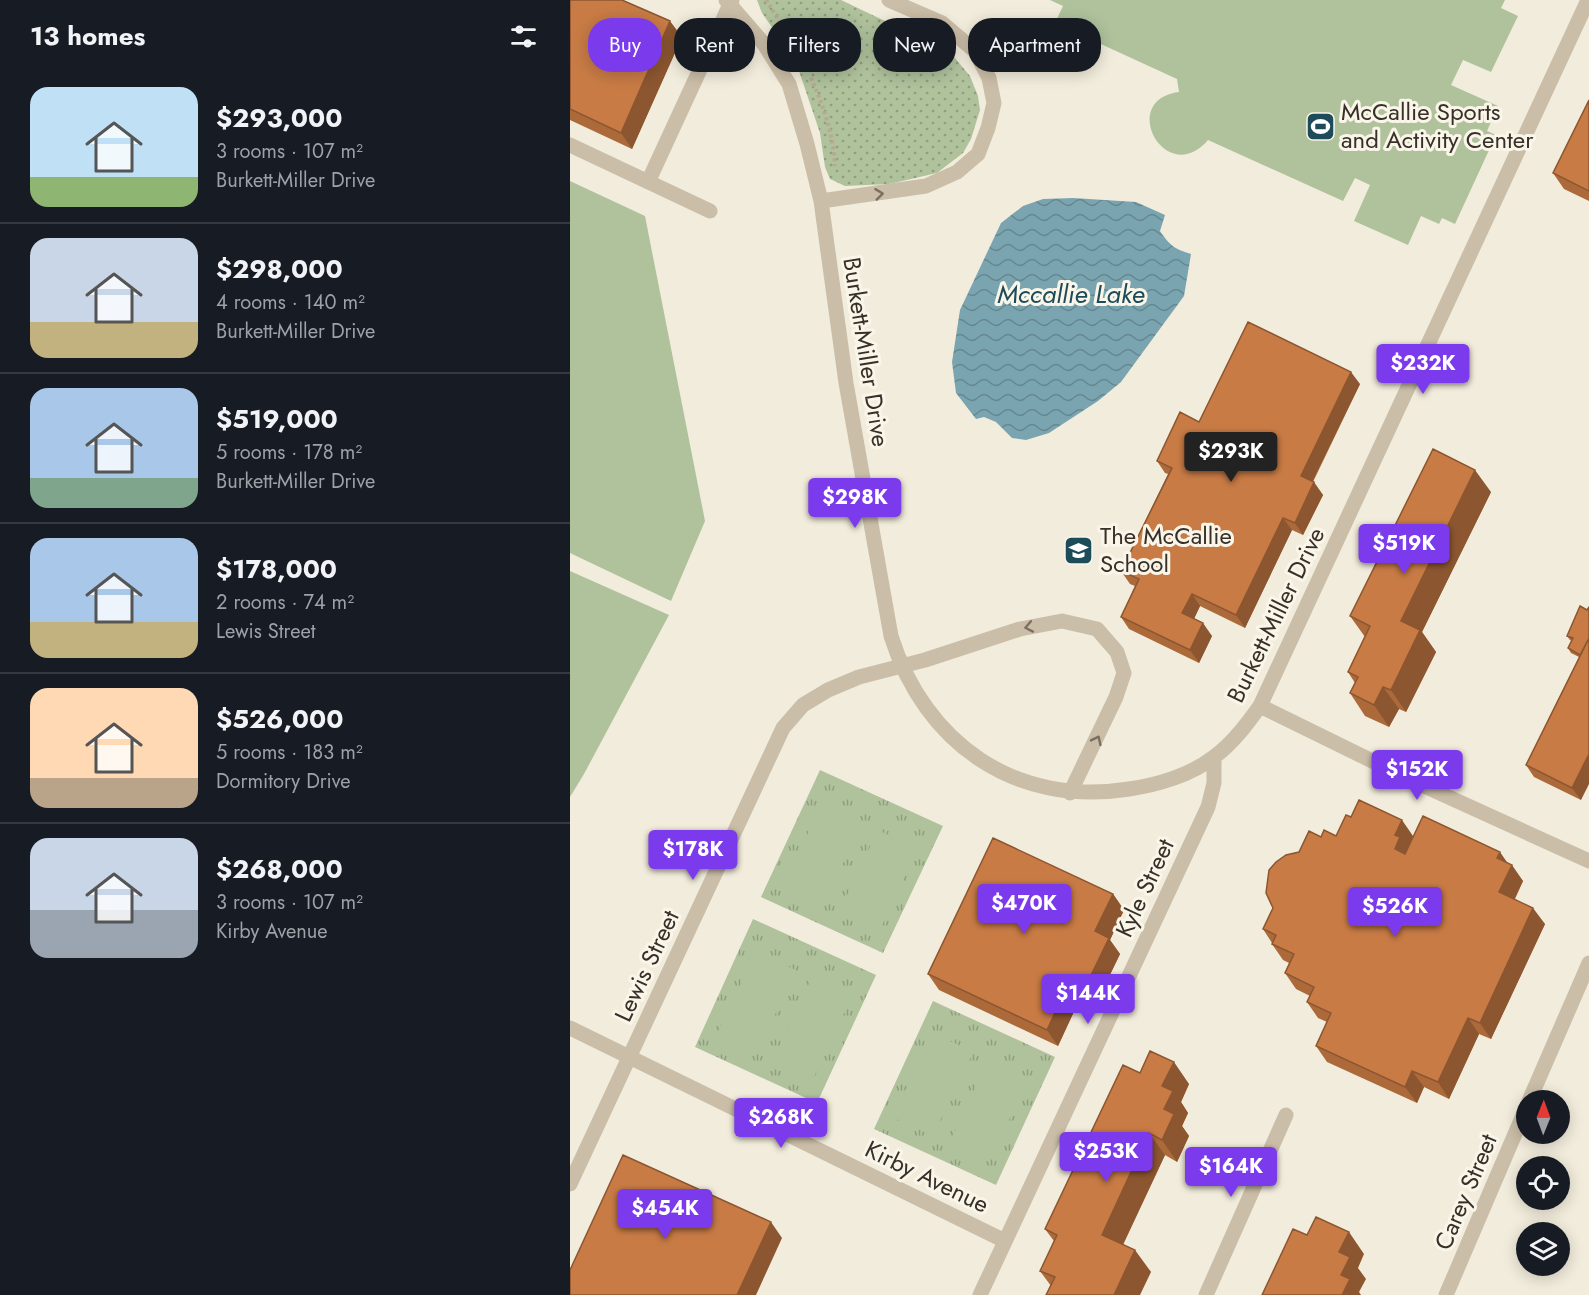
<!DOCTYPE html>
<meta charset="utf-8">
<style>
:root{--surface:#171b24;--page:#242831;--text:#f1f3f6;--muted:#9ea1a6;--line:#363941;--accent:#7c3aed}
body{margin:0;font-family:Jost,sans-serif;background:var(--page);color:var(--text);height:100vh;display:flex;flex-direction:column;font-size:22px;white-space:nowrap}
*{box-sizing:border-box;margin:0}
p{font-size:20px;color:var(--muted)}
.icon{flex:none;width:33px;height:33px;fill:none;stroke:currentColor;stroke-width:2;stroke-linecap:round;stroke-linejoin:round}
.map{position:relative;flex:1;overflow:hidden}
.details{display:flex;flex-direction:column;background:var(--surface);width:570px}
.details>*{flex:none}
.guide{position:absolute;left:18px;top:18px;width:570px;height:54px;display:flex;gap:12px}
.needle{width:39px;rotate:1deg}
.fabs{position:absolute;left:946px;top:1090px;display:grid;gap:12px}
.fabs a{display:grid;place-items:center;width:54px;height:54px;border-radius:50%;background:var(--surface);box-shadow:0 3px 15px #0003;font-size:30px}
.price{position:absolute;translate:-50% -51px;padding:0 14px;border-radius:6px;background:var(--accent);color:#fff;font-size:20px;line-height:39px;filter:drop-shadow(0 2px 3px #0008)}
.price::after{content:'';position:absolute;left:50%;top:36px;width:18px;height:14px;margin-left:-9px;background:inherit;clip-path:polygon(0 0,100% 0,50% 100%)}
.price.selected{background:#222;color:#fff}
ul{padding:0;list-style:none}
li{display:flex;align-items:center;gap:18px;height:150px;padding:0 30px}
li+li{border-top:2px solid var(--line)}
li span{display:grid;place-items:center;flex:none;width:168px;height:120px;border-radius:18px;color:#555}
li>.icon{margin-inline-start:auto}
span .icon{width:72px;height:72px;fill:#fffc;stroke-width:1}
li b{font-size:26px}
h2{display:flex;justify-content:space-between;align-items:center;height:72px;padding:0 30px;font-size:26px}
.chip{padding:0 21px;border-radius:24px;background:var(--surface);box-shadow:0 3px 15px #0003;font-size:21px;line-height:54px}
.chip.selected{background:var(--accent);color:#fff}
main{display:flex;flex:1;min-height:0}
.map>svg:first-child{display:block}
.grass{fill:url(#grass-dots)}
.park{fill:url(#park-tufts)}
.pitch{fill:#afc29c}
.water{fill:url(#water-waves)}
.lines{fill:none;stroke-linecap:round;stroke-linejoin:round}
.path{stroke:#b7a892;stroke-width:4;stroke-dasharray:3 3;stroke-linecap:butt}
.minor{stroke:#cbbea8;stroke-width:15}
.wall{fill:#ac6a3b}
.shaded-wall{fill:#8c5630}
.building{fill:#c87b45;stroke:#8c5630;stroke-width:1.5}
.oneway{stroke:#7a7062}
.labels{text-anchor:middle;stroke-width:6;stroke-linejoin:round;paint-order:stroke}
.poi-label{font-size:24px;fill:#373028;stroke:#faf5e9;text-anchor:start}
.street-label{font-size:24px;fill:#373028;stroke:#faf5e9}
.water-label{font-size:26px;font-style:italic;fill:#1d4b5a;stroke:#faf5e9}
</style>
<main>
<section class="details">
<h2>13 homes<svg class="icon" aria-label="filters" viewBox="0 0 24 24"><path d="M4 7h16M4 17h16"/><circle cx="9" cy="7" r="2"/><circle cx="15" cy="17" r="2"/></svg></h2>
<ul>
<li><span style="background:linear-gradient(#bfe0f5 75%,#8fb573 0)"><svg class="icon" aria-label="home" viewBox="0 0 24 24"><path d="M3 11l9-7 9 7M6 9v11h12V9"/></svg></span><div><b>$293,000</b><p>3 rooms · 107 m²</p><p>Burkett-Miller Drive</p></div></li>
<li><span style="background:linear-gradient(#c9d6e8 70%,#c2b280 0)"><svg class="icon" aria-label="home" viewBox="0 0 24 24"><path d="M3 11l9-7 9 7M6 9v11h12V9"/></svg></span><div><b>$298,000</b><p>4 rooms · 140 m²</p><p>Burkett-Miller Drive</p></div></li>
<li><span style="background:linear-gradient(#a9c7e8 75%,#7fa58c 0)"><svg class="icon" aria-label="home" viewBox="0 0 24 24"><path d="M3 11l9-7 9 7M6 9v11h12V9"/></svg></span><div><b>$519,000</b><p>5 rooms · 178 m²</p><p>Burkett-Miller Drive</p></div></li>
<li><span style="background:linear-gradient(#a9c7e8 70%,#c2b280 0)"><svg class="icon" aria-label="home" viewBox="0 0 24 24"><path d="M3 11l9-7 9 7M6 9v11h12V9"/></svg></span><div><b>$178,000</b><p>2 rooms · 74 m²</p><p>Lewis Street</p></div></li>
<li><span style="background:linear-gradient(#ffd9b3 75%,#b9a48a 0)"><svg class="icon" aria-label="home" viewBox="0 0 24 24"><path d="M3 11l9-7 9 7M6 9v11h12V9"/></svg></span><div><b>$526,000</b><p>5 rooms · 183 m²</p><p>Dormitory Drive</p></div></li>
<li><span style="background:linear-gradient(#c9d6e8 60%,#9aa5b1 0)"><svg class="icon" aria-label="home" viewBox="0 0 24 24"><path d="M3 11l9-7 9 7M6 9v11h12V9"/></svg></span><div><b>$268,000</b><p>3 rooms · 107 m²</p><p>Kirby Avenue</p></div></li>
</ul>
</section>
<div class="map">
<svg width="1019" height="1295" viewBox="0 0 1019 1295">
<defs>
<pattern id="grass-dots" width="8" height="8" patternUnits="userSpaceOnUse" patternTransform="scale(1.5)"><rect width="8" height="8" fill="#afc29c"/><path d="M2 2h.1M6 6h.1" fill="none" stroke="#8f9e7f" stroke-width="1.8" stroke-linecap="round"/></pattern>
<pattern id="park-tufts" width="24" height="20" patternUnits="userSpaceOnUse" patternTransform="scale(1.5)"><rect width="24" height="20" fill="#afc29c"/><path d="M3 7l-1-3M5 7V3M7 7l1-3M15 17l-1-3M17 17v-4M19 17l1-3" fill="none" stroke="#8f9e7f"/></pattern>
<pattern id="water-waves" width="16" height="10" patternUnits="userSpaceOnUse" patternTransform="scale(1.5)"><rect width="16" height="10" fill="#7aa5b0"/><path d="M0 5q4-4 8 0t8 0" fill="none" stroke="#65878f"/></pattern>
</defs>
<rect width="100%" height="100%" fill="#f2ecdc"/>
<!-- grass -->
<path class="grass" d="M 187,0 L 271,0 L 361,43 L 385,58 L 400,76 L 408,96 L 410,110 L 401,139 L 393,153 L 367,173 L 319,184 L 275,186 L 260,179 L 255,167 L 250,133 L 226,62 L 192,13 Z"/>
<!-- park -->
<path class="park" d="M 250,770 L 373,826 L 313,953 L 191,897 Z
M 183,919 L 306,975 L 247,1103 L 125,1047 Z
M 363,1001 L 485,1057 L 426,1185 L 304,1129 Z"/>
<!-- pitch -->
<path class="pitch" d="M 480,0 L 935,0 L 931,8 L 948,16 L 921,72 L 893,60 L 881,85 L 928,106 L 917,131 L 926,135 L 885,224 L 872,218 L 869,224 L 851,216 L 838,245 L 784,221 L 800,185 L 785,178 L 773,201 L 638,140 C 596,189 547,100 609,92 L 607,79 L 485,23 L 493,6 Z
M 0,181 L 75,216 L 135,521 L 101,601 L 0,553 Z
M 0,571 L 99,615 L 14,774 L 0,797 Z
M 252,804 L 292,823 L 252,908 L 212,888 Z
M 308,830 L 348,849 L 308,934 L 268,914 Z
M 186,952 L 226,970 L 186,1055 L 146,1036 Z
M 242,977 L 282,996 L 242,1081 L 202,1062 Z
M 363,1033 L 403,1052 L 363,1136 L 322,1117 Z
M 419,1059 L 459,1078 L 419,1162 L 379,1143 Z"/>
<!-- water -->
<path class="water" d="M 503,198 L 566,202 L 595,215 L 590,231 C 600,246 605,249 621,254 L 614,296 L 551,382 L 528,401 L 479,433 L 456,440 L 442,438 L 426,422 L 414,417 L 406,419 L 386,393 L 382,362 L 390,310 L 431,223 L 453,206 L 473,199 Z"/>
<g class="lines">
<!-- path -->
<path class="path" d="M 196,0 L 226,47 L 236,69
M 241,78 C 253,105 264,136 265,166"/>
<!-- minor -->
<path class="minor" d="M 156,0 L 194,44 L 219,84 L 237,144 L 251,201 L 276,383 L 321,636 C 355,744 446,807 559,789 C 587,785 621,775 644,757 C 663,743 677,724 690,706 L 1018,0
M 0,145 L 140,211
M 78,182 L 162,0
M 251,201 L 356,186 L 387,172 L 408,154 L 418,128 L 424,103 L 419,78 L 405,51 L 372,23 L 319,0
M 690,706 L 841,780 L 1019,861
M 0,1028 L 435,1241
M 959,1101 L 1019,963
M 0,1184 L 213,728 L 233,705 L 258,690 L 289,677 L 355,660 L 450,629 L 492,621 L 527,629 L 547,652 L 554,673 L 546,697 L 500,793
M 410,1295 L 638,807 L 644,783 L 644,758
M 636,1295 L 716,1115
M 876,1295 L 957,1106"/>
</g>
<!-- wall -->
<path class="wall" d="M 0,0 L 112,37 L 62,149 L 0,120 Z
M 1019,100 L 1019,201 L 994,189 L 983,173 Z
M 790,384 L 743,482 L 753,495 L 733,535 L 722,530 L 675,628 L 630,606 L 624,619 L 642,636 L 629,663 L 559,629 L 551,617 L 565,586 L 560,584 L 551,571 L 598,474 L 595,473 L 587,461 L 629,422 Z
M 921,492 L 852,632 L 866,652 L 836,712 L 829,709 L 819,727 L 795,716 L 780,693 L 785,683 L 778,672 L 795,637 L 780,616 Z
M 1010,606 L 1011,800 L 964,777 L 956,765 L 1009,657 L 1001,653 L 998,648 L 1002,641 L 1000,640 L 997,636 Z
M 781,817 L 843,836 L 838,848 L 937,863 L 953,881 L 945,899 L 975,924 L 921,1039 L 909,1034 L 879,1099 L 854,1087 L 847,1103 L 757,1062 L 746,1046 L 757,1022 L 748,1018 L 737,1002 L 740,996 L 726,989 L 715,973 L 719,963 L 713,960 L 702,944 L 702,943 L 693,929 L 729,852 L 751,837 L 766,836 Z
M 543,894 L 554,910 L 540,940 L 550,954 L 522,1012 L 507,1005 L 488,1046 L 369,990 L 358,974 Z
M 570,1073 L 619,1084 L 611,1102 L 618,1113 L 612,1126 L 619,1136 L 607,1162 L 595,1155 L 553,1245 L 581,1272 L 481,1286 L 470,1271 L 484,1241 L 475,1229 Z"/>
<!-- shaded-wall -->
<path class="shaded-wall" d="M 100,21 L 112,37 L 62,149 L 51,133 Z
M 781,372 L 790,384 L 739,488 L 731,476 Z
M 905,470 L 921,492 L 852,632 L 866,652 L 836,712 L 821,690 L 831,621 Z
M 744,482 L 753,495 L 733,535 L 725,523 Z
M 713,518 L 722,530 L 675,628 L 666,615 Z
M 622,594 L 630,606 L 621,625 L 612,613 Z
M 633,623 L 642,636 L 629,663 L 620,650 Z
M 813,687 L 829,709 L 819,727 L 804,705 Z
M 1019,754 L 1019,784 L 1011,800 L 1002,788 Z
M 832,820 L 843,836 L 838,848 L 841,853 L 836,865 L 825,849 L 825,835 Z
M 930,852 L 941,868 L 942,865 L 953,881 L 940,908 L 929,892 L 927,858 Z
M 543,894 L 554,910 L 540,940 L 550,954 L 522,1012 L 511,996 L 525,931 Z
M 963,908 L 975,924 L 921,1039 L 910,1023 Z
M 496,989 L 507,1005 L 488,1046 L 477,1030 Z
M 898,1018 L 909,1034 L 879,1099 L 868,1082 Z
M 604,1062 L 619,1084 L 611,1102 L 618,1113 L 612,1126 L 619,1136 L 607,1162 L 592,1140 L 594,1109 L 592,1086 Z
M 842,1071 L 854,1087 L 847,1103 L 835,1087 Z
M 579,1133 L 595,1155 L 547,1257 L 532,1235 Z
M 201,1222 L 212,1238 L 186,1295 L 167,1295 Z
M 779,1232 L 794,1254 L 788,1268 L 796,1279 L 789,1292 L 791,1295 L 772,1295 L 769,1252 Z
M 565,1250 L 581,1272 L 570,1295 L 544,1295 Z"/>
<!-- building -->
<path class="building" d="M 0,0 L 52,0 L 100,21 L 51,133 L 0,109 Z
M 1019,100 L 1019,191 L 983,173 Z
M 678,322 L 781,372 L 731,476 L 744,482 L 725,523 L 713,518 L 666,615 L 622,594 L 612,613 L 633,623 L 620,650 L 551,617 L 569,579 L 551,571 L 602,468 L 587,461 L 610,412 L 629,422 Z
M 863,449 L 905,470 L 831,621 L 850,630 L 821,690 L 813,687 L 804,705 L 780,693 L 788,677 L 778,672 L 800,626 L 780,616 Z
M 1010,606 L 1017,610 L 1019,607 L 1019,638 L 1010,655 L 998,648 L 1003,638 L 997,636 Z
M 1019,638 L 1019,754 L 1002,788 L 956,765 Z
M 789,800 L 832,820 L 825,835 L 830,837 L 825,849 L 835,854 L 853,816 L 930,852 L 927,858 L 942,865 L 929,892 L 963,908 L 910,1023 L 898,1018 L 868,1082 L 842,1071 L 835,1087 L 746,1046 L 761,1013 L 737,1002 L 744,987 L 715,973 L 724,954 L 702,944 L 706,935 L 693,929 L 703,908 L 696,893 L 699,870 L 706,862 L 716,855 L 729,852 L 739,831 L 751,837 L 754,830 L 766,836 L 776,815 L 781,817 Z
M 423,838 L 543,894 L 525,931 L 539,938 L 511,996 L 496,989 L 477,1030 L 358,974 Z
M 580,1051 L 604,1062 L 592,1086 L 603,1091 L 594,1109 L 604,1114 L 592,1140 L 579,1133 L 532,1235 L 565,1250 L 544,1295 L 476,1295 L 485,1277 L 470,1271 L 487,1235 L 475,1229 L 553,1065 L 570,1073 Z
M 53,1155 L 201,1222 L 167,1295 L 0,1295 L 0,1270 Z
M 746,1217 L 779,1232 L 769,1252 L 780,1257 L 771,1275 L 780,1279 L 772,1295 L 692,1295 L 723,1229 L 737,1235 Z"/>
<!-- one-way arrows -->
<defs><path id="oneway-chevron" d="M-2-3.5L2.5 0L-2 3.5" fill="none" stroke-width="1.6" stroke-linecap="round" stroke-linejoin="round" transform="scale(1.5)"/></defs>
<g class="oneway">
<use href="#oneway-chevron" transform="translate(309 194) rotate(-7)"/>
<use href="#oneway-chevron" transform="translate(459 627) rotate(169)"/>
<use href="#oneway-chevron" transform="translate(527 740) rotate(-64)"/>
</g>
<!-- icons -->
<defs>
<symbol id="stadium-square" viewBox="-11 -11 22 22"><rect x="-9" y="-9" width="18" height="18" rx="4" fill="#1d4b5a" stroke="#faf5e9"/><path d="M0-5a6.5 5 0 1 0 0 10a6.5 5 0 1 0 0-10ZM-3.5-1.8h7v3.6h-7Z" fill="#fff"/></symbol>
<symbol id="school-square" viewBox="-11 -11 22 22"><rect x="-9" y="-9" width="18" height="18" rx="4" fill="#1d4b5a" stroke="#faf5e9"/><path d="M0-5L7-2L0 1L-7-2ZM-4 1L0 2.5L4 1V4Q0 6-4 4Z" fill="#fff"/></symbol>
</defs>
<g fill-rule="evenodd">
<use href="#stadium-square" x="734" y="110" width="33" height="33"/>
<use href="#school-square" x="492" y="534" width="33" height="33"/>
</g>
<g class="labels">
<!-- poi labels -->
<g class="poi-label">
<text x="771" y="120">McCallie Sports<tspan x="771" dy="28">and Activity Center</tspan></text>
<text x="530" y="544">The McCallie<tspan x="530" dy="28">School</tspan></text>
</g>
<!-- street labels -->
<g class="street-label">
<text transform="translate(296 352) rotate(81)" y="8">Burkett-Miller Drive</text>
<text transform="translate(706 615) rotate(-64)" y="8">Burkett-Miller Drive</text>
<text transform="translate(575 888) rotate(-65)" y="8">Kyle Street</text>
<text transform="translate(77 966) rotate(-65)" y="8">Lewis Street</text>
<text transform="translate(357 1177) rotate(26)" y="8">Kirby Avenue</text>
<text transform="translate(896 1192) rotate(-67)" y="8">Carey Street</text>
</g>
<!-- water labels -->
<g class="water-label">
<text x="501" y="303">Mccallie Lake</text>
</g>
</g>
</svg>
<div class="fabs">
<a><svg class="needle" viewBox="-14 -14 28 28"><path d="M0-13l5 13h-10z" fill="#e53935"/><path d="M0 13l5-13h-10z" fill="#9ea1a6"/></svg></a>
<a><svg class="icon" aria-label="locate" viewBox="0 0 24 24"><circle cx="12" cy="12" r="6"/><path d="M12 2v4M12 18v4M2 12h4M18 12h4"/></svg></a>
<a><svg class="icon" aria-label="layers" viewBox="0 0 24 24"><path d="M12 4l9 5-9 5-9-5zM3 14l9 5 9-5"/></svg></a>
</div>
<b class="price" style="left:853px;top:395px">$232K</b>
<b class="price selected" style="left:661px;top:483px">$293K</b>
<b class="price" style="left:285px;top:529px">$298K</b>
<b class="price" style="left:834px;top:575px">$519K</b>
<b class="price" style="left:847px;top:801px">$152K</b>
<b class="price" style="left:123px;top:881px">$178K</b>
<b class="price" style="left:454px;top:935px">$470K</b>
<b class="price" style="left:825px;top:938px">$526K</b>
<b class="price" style="left:518px;top:1025px">$144K</b>
<b class="price" style="left:211px;top:1149px">$268K</b>
<b class="price" style="left:536px;top:1183px">$253K</b>
<b class="price" style="left:661px;top:1198px">$164K</b>
<b class="price" style="left:95px;top:1240px">$454K</b>
<div class="guide">
<a class="chip selected">Buy</a>
<a class="chip">Rent</a>
<a class="chip">Filters</a>
<a class="chip">New</a>
<a class="chip">Apartment</a>
</div>
</div>
</main>
